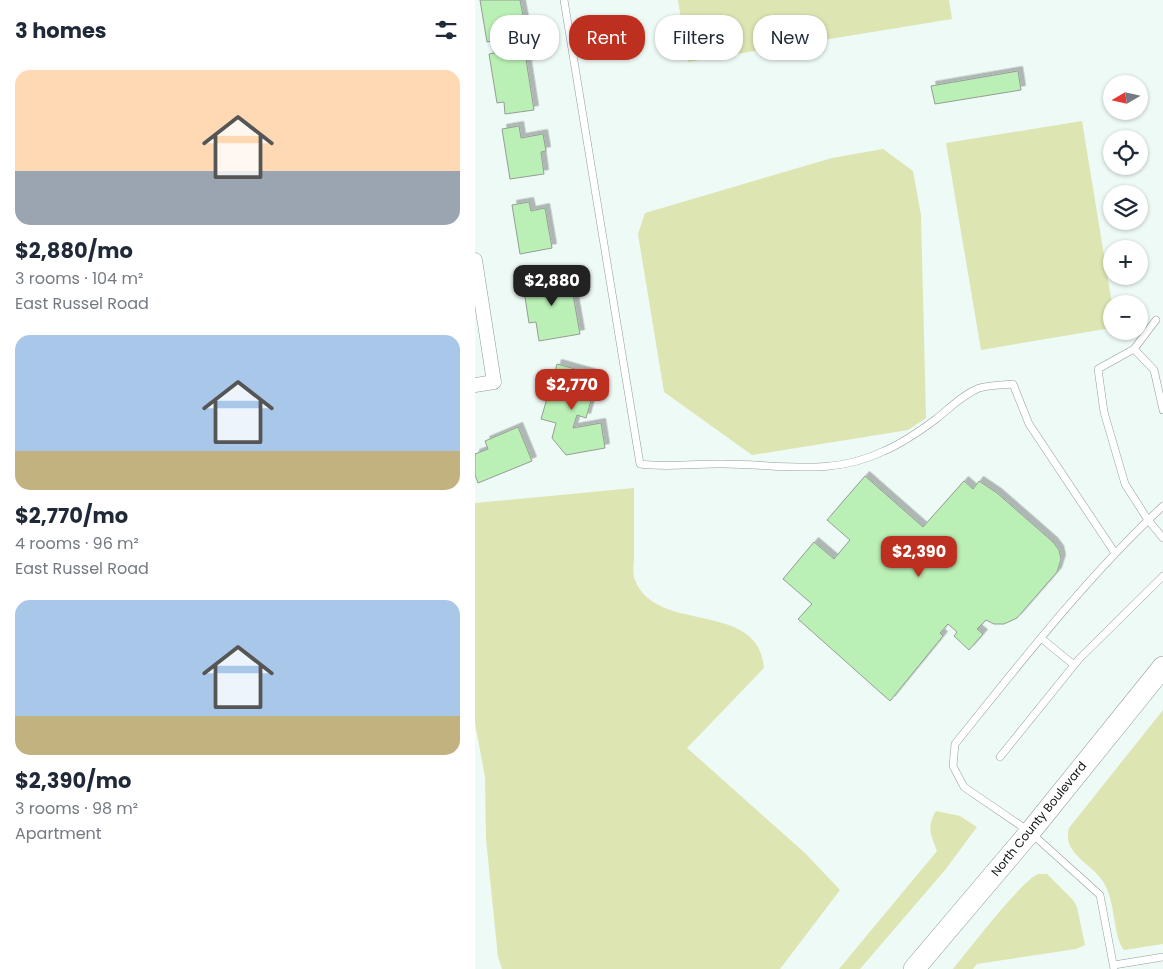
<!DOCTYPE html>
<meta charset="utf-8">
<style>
:root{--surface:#fff;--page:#f6f6f7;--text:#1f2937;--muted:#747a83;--accent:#bd3020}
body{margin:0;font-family:Poppins,sans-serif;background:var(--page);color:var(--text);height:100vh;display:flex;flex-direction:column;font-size:19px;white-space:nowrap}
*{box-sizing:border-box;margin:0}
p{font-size:16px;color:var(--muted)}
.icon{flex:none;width:28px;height:28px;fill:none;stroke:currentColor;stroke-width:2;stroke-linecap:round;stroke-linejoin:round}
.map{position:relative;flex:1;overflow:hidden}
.sheet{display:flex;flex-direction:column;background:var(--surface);width:475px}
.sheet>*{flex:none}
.top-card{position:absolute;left:15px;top:15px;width:475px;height:45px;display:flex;gap:10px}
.needle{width:32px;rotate:261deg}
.buttons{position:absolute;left:628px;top:75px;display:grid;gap:10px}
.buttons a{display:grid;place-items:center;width:45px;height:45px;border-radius:50%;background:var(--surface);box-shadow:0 1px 4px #0004;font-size:25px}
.price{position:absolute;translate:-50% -42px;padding:0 11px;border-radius:10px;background:var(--accent);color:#fff;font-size:16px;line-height:32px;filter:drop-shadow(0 1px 2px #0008)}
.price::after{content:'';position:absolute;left:50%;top:30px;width:15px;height:11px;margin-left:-8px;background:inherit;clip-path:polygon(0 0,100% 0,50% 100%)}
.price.on{background:#222;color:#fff}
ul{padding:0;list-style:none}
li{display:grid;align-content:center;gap:10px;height:265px;padding:0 15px}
li span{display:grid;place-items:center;height:155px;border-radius:15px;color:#555}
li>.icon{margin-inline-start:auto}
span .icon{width:90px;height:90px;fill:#fffc;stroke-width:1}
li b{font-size:21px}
h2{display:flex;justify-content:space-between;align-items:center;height:60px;padding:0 15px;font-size:21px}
.pill{padding:0 18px;border-radius:20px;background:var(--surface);box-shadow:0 1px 4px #0004;font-size:18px;line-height:45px}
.pill.on{background:var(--accent);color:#fff}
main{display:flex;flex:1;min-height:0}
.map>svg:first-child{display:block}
.green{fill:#dde5b2}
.building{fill:#baefb5;stroke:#969d95;filter:url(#shadow)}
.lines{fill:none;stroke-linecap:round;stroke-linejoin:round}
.lane-casing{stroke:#929d99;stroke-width:8}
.street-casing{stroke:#929d99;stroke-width:15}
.primary-casing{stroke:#929d99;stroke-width:22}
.lane{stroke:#fff;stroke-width:7}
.street{stroke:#fff;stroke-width:14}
.primary{stroke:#fff;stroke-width:21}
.labels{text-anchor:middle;stroke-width:4;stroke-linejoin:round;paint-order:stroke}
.street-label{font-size:12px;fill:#121615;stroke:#fff}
</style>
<main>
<section class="sheet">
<h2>3 homes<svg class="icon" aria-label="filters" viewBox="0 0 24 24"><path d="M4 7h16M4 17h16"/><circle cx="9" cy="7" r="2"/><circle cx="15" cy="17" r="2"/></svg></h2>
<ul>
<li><span style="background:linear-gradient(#ffd9b3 65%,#9aa5b1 0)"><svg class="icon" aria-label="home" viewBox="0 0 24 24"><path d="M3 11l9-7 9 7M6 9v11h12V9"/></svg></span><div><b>$2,880/mo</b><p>3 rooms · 104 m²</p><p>East Russel Road</p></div></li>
<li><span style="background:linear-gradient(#a9c7e8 75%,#c2b280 0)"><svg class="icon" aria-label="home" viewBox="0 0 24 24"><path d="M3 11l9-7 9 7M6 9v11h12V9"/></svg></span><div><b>$2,770/mo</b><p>4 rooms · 96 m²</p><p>East Russel Road</p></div></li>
<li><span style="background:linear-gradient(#a9c7e8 75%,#c2b280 0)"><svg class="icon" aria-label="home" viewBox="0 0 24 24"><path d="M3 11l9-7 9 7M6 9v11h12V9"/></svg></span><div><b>$2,390/mo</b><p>3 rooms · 98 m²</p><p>Apartment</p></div></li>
</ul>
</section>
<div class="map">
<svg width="688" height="969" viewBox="0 0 688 969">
<defs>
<filter id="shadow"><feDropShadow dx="4.5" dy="-4.5" stdDeviation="0" flood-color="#0004"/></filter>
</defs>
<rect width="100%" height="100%" fill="#eefaf5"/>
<!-- green -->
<path class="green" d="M 203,0 L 474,0 L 477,19 L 213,62 Z
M 607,121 L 637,304 L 636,328 L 506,350 L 471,143 Z
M 408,149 L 438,171 L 446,215 L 451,418 L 433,430 L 277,455 L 189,392 L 163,234 L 170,213 L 357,158 Z
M 159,488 C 159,511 159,534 159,557 C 159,563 157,573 160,580 C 181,635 284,599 289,668 L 212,748 L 330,853 L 365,890 L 305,969 L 27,969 L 23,957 L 11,839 L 10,777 L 0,723 L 0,503 Z
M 688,710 L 688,944 L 649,950 C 637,935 642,902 627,880 C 614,862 587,853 594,828 Z
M 461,811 L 485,816 L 502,827 L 470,870 L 385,969 L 364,969 L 462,851 C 456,834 451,828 461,811 Z
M 563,874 L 572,874 L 598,900 L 602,907 L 610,945 L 601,949 L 502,964 L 498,969 L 478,969 C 493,951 546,881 563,874 Z"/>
<!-- building -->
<path class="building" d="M 5,0 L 45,0 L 49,21 L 42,22 L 42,28 L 35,29 L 36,38 L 12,42 Z
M 40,49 L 41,54 L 50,53 L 59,110 L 30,114 L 29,102 L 22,103 L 14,54 Z
M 543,71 L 546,90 L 460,104 L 456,86 Z
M 44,126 L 46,138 L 68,134 L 71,151 L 66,152 L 69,174 L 35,179 L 27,129 Z
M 54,202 L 56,211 L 70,208 L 77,248 L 45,254 L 37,205 Z
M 88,274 L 90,284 L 96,283 L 105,334 L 64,341 L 61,322 L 54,323 L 49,291 L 53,290 L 51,280 Z
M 82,364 L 118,374 L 114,388 L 119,390 L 111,418 L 102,415 L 98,428 L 126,423 L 130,448 L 91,455 L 77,438 L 81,423 L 66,419 Z
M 43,427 L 57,461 L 3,483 L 0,475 L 0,454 L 13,449 L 10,441 Z
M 390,476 L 448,527 L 489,481 L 498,489 L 504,481 L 522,493 L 578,542 L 584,550 L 586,559 L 582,572 L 542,618 L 529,624 L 519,624 L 511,620 L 502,629 L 508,634 L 494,650 L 479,636 L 482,632 L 473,624 L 465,633 L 468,636 L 415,701 L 323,619 L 337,604 L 308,579 L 339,542 L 359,559 L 375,540 L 352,520 Z"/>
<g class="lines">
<defs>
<path id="lane" d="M 89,0 L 165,464 C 193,468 220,463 249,464 C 305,464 356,477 409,451 C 428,443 445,431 461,419 C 475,408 487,395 504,388 C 514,385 527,385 538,384 L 554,424 L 640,553
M 659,349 L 681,320
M 688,410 L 679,370 L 659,349 L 623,369 L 629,412 L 650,484 L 673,520 L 688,538
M 566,638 L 599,665
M 525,757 L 604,659 L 688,576
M 639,965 L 688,957
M 639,969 L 625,895 L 555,832 L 489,787 L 478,766 L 480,744 C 546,662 611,578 688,506"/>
<path id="street" d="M 0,260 L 19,382 L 0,385"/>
<path id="primary" d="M 439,969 L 555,832 L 688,667"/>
</defs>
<!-- lane casing -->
<use href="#lane" class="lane-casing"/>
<!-- street casing -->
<use href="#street" class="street-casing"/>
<!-- primary casing -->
<use href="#primary" class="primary-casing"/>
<!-- lane -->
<use href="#lane" class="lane"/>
<!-- street -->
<use href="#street" class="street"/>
<!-- primary -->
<use href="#primary" class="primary"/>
</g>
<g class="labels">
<!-- street labels -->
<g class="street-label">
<text transform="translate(564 819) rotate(-51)" y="4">North County Boulevard</text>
</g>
</g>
</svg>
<div class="buttons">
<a><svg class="needle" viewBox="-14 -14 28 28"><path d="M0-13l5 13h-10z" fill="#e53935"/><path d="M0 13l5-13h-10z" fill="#747a83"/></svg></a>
<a><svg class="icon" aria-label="locate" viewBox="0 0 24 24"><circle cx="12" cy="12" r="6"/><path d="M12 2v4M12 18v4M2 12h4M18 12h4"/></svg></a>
<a><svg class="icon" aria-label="layers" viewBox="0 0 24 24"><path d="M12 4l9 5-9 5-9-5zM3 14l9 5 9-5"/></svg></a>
<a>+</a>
<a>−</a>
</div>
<b class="price on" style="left:77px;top:307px">$2,880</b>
<b class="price" style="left:97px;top:411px">$2,770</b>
<b class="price" style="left:444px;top:578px">$2,390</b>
<div class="top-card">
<a class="pill">Buy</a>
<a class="pill on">Rent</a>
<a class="pill">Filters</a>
<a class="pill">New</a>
</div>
</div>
</main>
